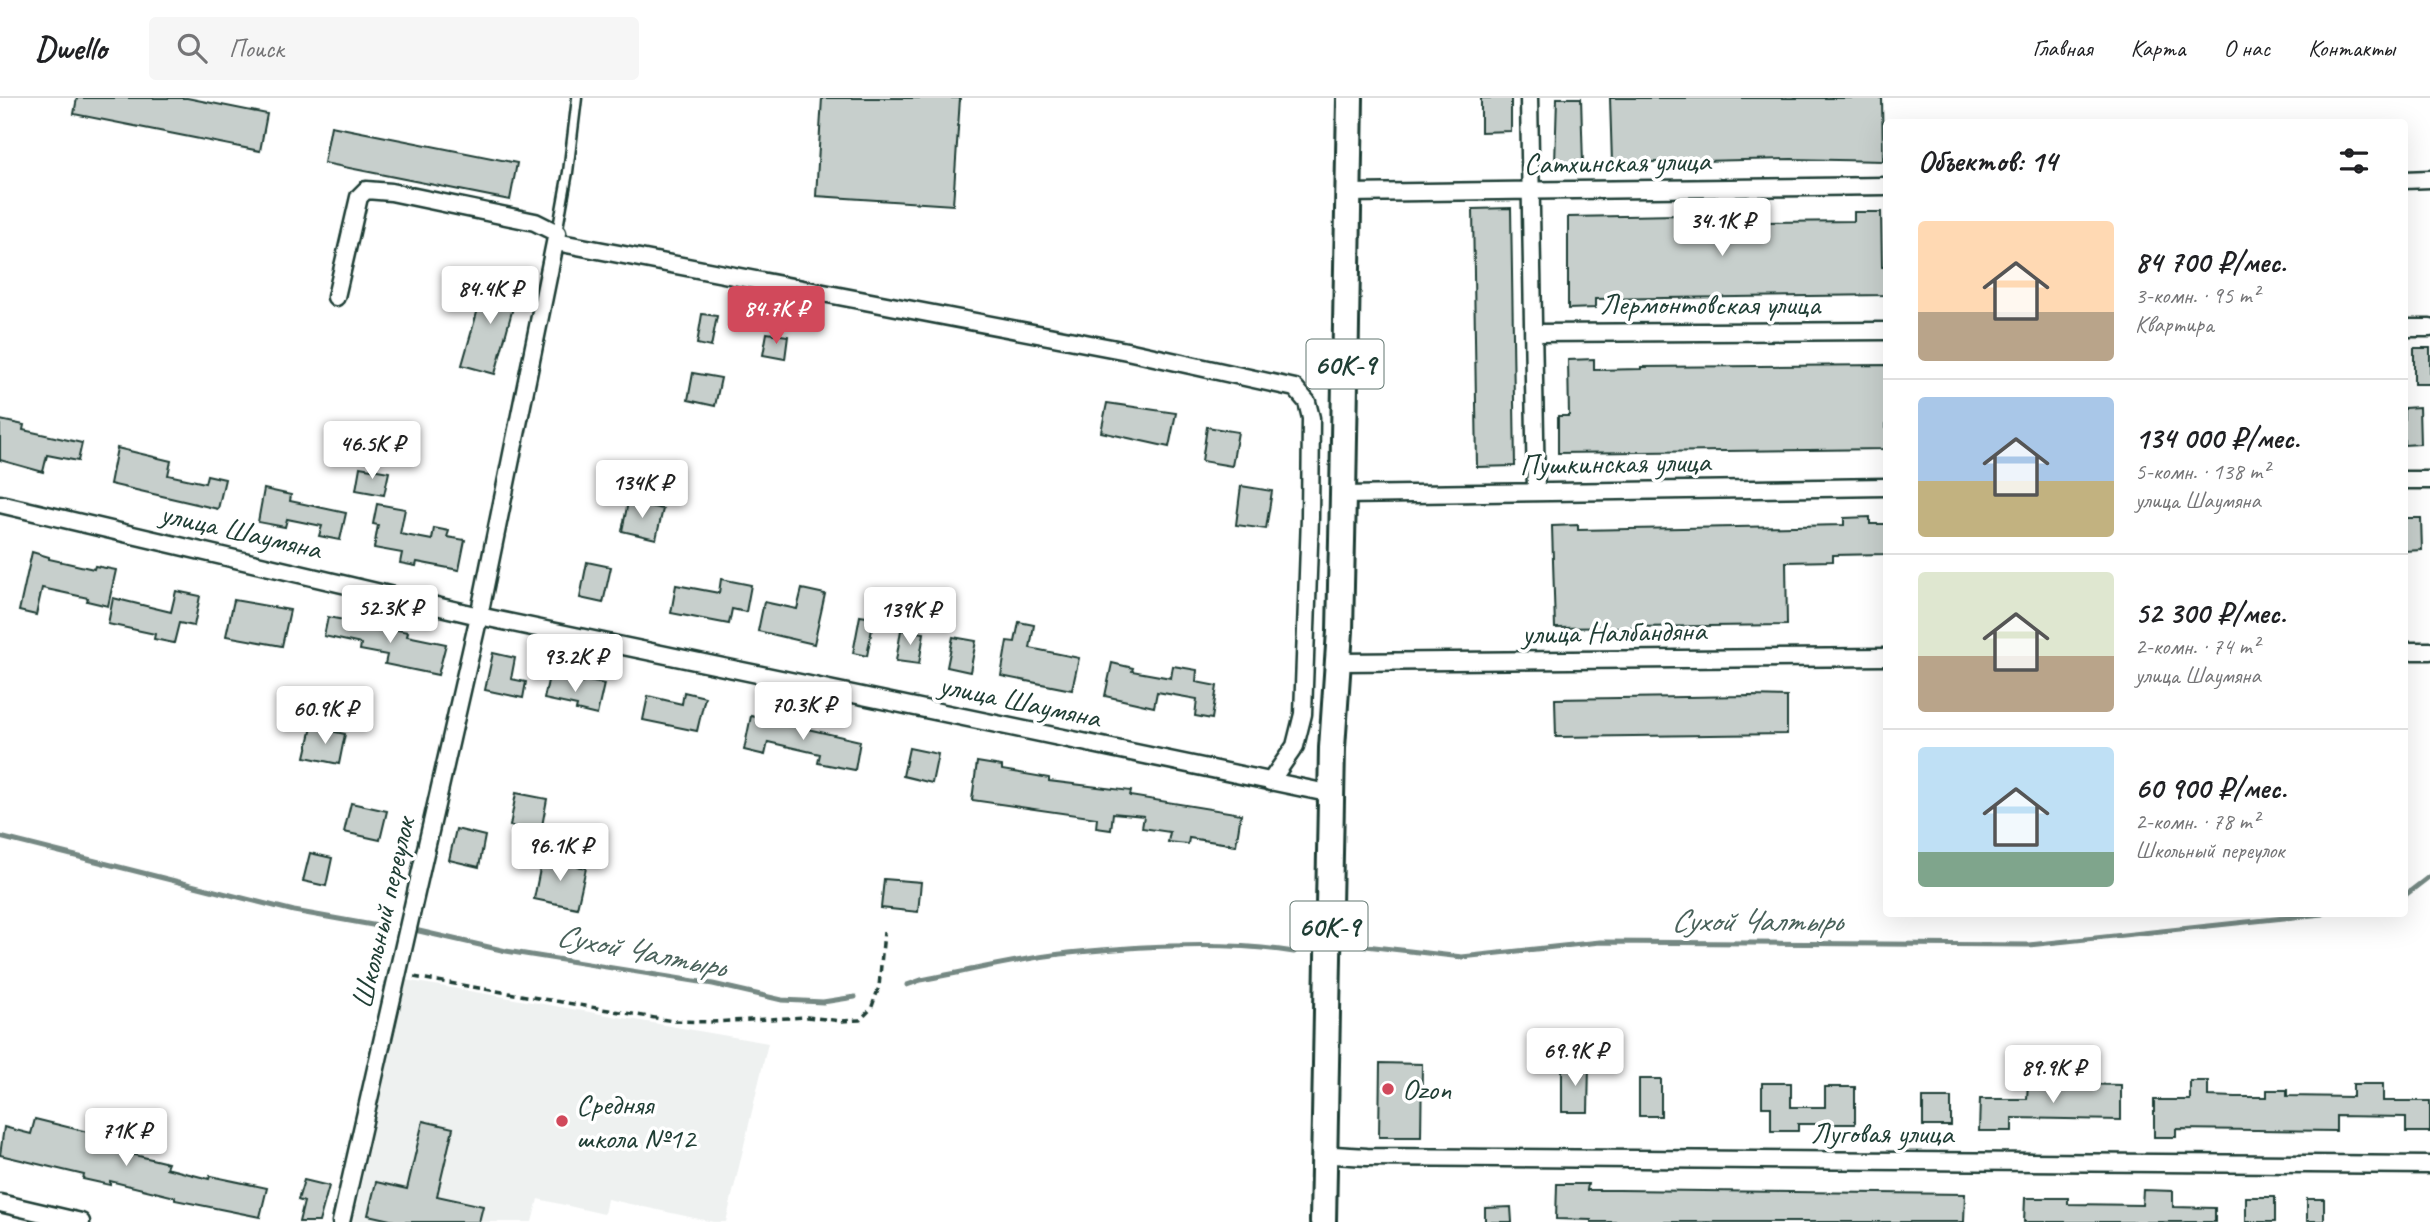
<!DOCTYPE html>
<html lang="ru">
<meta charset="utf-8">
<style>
:root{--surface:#fff;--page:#f6f6f6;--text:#202124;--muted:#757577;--line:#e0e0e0;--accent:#d1495b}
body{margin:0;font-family:Caveat,sans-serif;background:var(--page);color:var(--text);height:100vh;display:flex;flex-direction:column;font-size:26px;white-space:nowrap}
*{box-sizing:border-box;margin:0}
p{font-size:23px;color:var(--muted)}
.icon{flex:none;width:38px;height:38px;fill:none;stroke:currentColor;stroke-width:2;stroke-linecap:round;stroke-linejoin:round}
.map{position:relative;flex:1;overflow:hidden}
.panel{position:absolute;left:1883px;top:21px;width:525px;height:798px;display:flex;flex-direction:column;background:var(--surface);border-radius:7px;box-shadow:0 7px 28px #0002}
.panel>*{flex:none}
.price{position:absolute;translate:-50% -60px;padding:0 16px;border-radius:7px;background:#fff;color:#222;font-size:23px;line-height:46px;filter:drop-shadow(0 2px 4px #0008)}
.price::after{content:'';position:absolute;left:50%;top:42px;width:21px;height:16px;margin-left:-10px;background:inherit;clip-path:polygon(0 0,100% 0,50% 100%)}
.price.on{background:var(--accent);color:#fff}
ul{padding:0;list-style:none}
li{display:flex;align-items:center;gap:21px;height:175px;padding:0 35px}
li+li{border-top:2px solid var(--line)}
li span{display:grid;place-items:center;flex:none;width:196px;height:140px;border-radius:7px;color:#555}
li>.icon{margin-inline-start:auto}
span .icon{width:84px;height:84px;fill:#fffc;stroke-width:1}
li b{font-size:30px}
h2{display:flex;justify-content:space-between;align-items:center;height:84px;padding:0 35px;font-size:30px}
header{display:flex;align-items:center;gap:42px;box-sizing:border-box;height:98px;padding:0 35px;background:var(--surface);border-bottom:2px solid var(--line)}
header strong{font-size:33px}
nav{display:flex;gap:38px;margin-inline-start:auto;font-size:24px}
.search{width:490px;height:63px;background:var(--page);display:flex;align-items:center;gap:18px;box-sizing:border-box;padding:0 24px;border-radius:7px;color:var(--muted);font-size:26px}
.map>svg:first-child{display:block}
.built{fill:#eef1f0}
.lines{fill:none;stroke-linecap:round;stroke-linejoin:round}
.stream{stroke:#758883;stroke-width:5}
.building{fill:#c7cfcc;stroke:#1f3d34;stroke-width:2}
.service-casing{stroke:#1f3d34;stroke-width:13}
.minor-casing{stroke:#1f3d34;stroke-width:21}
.primary-casing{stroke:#1f3d34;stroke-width:30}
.path{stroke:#1f3d34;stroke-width:3.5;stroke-dasharray:7 5;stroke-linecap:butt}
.service{stroke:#fff;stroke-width:8}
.minor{stroke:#fff;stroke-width:16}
.primary{stroke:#fff;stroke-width:24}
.poi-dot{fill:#d1495b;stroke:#fff;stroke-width:2.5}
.labels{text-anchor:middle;stroke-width:7;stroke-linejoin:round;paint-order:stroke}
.shield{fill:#fff;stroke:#627771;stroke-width:2}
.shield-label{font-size:28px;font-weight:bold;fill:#1f3d34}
.street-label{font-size:30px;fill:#1f3d34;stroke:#fff}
.poi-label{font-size:30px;fill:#1f3d34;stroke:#fff;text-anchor:start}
.water-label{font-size:32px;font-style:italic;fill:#4a625b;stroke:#fff}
</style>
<header>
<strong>Dwello</strong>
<div class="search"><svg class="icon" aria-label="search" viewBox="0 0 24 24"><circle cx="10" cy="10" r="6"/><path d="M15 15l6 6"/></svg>Поиск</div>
<nav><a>Главная</a><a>Карта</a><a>О нас</a><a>Контакты</a></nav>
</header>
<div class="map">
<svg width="2430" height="1124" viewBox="0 0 2430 1124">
<rect width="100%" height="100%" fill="#fff"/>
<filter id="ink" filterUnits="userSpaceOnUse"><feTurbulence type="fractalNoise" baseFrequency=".0143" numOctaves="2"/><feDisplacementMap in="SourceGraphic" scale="14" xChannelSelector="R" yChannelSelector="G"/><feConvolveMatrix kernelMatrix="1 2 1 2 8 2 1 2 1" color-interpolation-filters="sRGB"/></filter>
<g filter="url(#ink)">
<!-- built -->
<path class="built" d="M 405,882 L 768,945 L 726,1124 L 713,1124 L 607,1101 L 604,1116 L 538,1101 L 532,1124 L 353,1124 Z"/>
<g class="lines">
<!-- stream -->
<path class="stream" d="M 0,739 L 294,813 L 378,828
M 2404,798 L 2430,778
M 419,833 L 506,853 L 713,886 L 782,902 L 823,904 L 855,899
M 1357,847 L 1462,859 L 1600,844 L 2029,847 L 2323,816
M 907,887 L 921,882 C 970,873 1020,860 1069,855 C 1139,848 1226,843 1294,854"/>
</g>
<!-- building -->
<path class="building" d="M 77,0 L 187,0 L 267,16 L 260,53 L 74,16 Z
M 822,0 L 960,0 L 953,107 L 816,98 Z
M 1481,0 L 1511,0 L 1511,33 L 1481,34 Z
M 1557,0 L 1581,0 L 1583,66 L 1555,66 Z
M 1610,0 L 1882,0 L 1883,63 L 1791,61 L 1612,65 Z
M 331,28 L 517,65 L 510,102 L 324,65 Z
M 1511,110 L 1515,368 L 1477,369 L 1473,111 Z
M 1854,114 L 1881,114 L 1882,169 L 1886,169 L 1886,197 L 1595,201 L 1595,210 L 1568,211 L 1568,119 L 1678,117 L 1678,120 L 1761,120 L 1761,124 L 1854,123 Z
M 482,181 L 518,191 L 495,276 L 462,267 L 480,204 L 476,203 Z
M 702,216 L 717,218 L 711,249 L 697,246 Z
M 767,235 L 788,238 L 785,261 L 763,257 Z
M 2414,250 L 2430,250 L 2430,286 L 2414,286 Z
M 1594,261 L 1594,272 L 1641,271 L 1641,269 L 1886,267 L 1886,351 L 1558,355 L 1558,318 L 1569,318 L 1568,262 Z
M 693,275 L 721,280 L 715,308 L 688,302 Z
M 1107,305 L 1176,315 L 1169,349 L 1101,334 Z
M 2419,309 L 2420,346 L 2404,347 L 2404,310 Z
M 0,322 L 24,327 L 23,332 L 82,345 L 78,363 L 47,357 L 43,374 L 0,362 Z
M 1207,329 L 1238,334 L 1232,368 L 1202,363 Z
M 117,350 L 171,363 L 168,377 L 205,385 L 207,377 L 225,381 L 218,411 L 110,386 Z
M 360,369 L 389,374 L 384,397 L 356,392 Z
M 1241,388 L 1272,393 L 1266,431 L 1236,427 Z
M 264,391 L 291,397 L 290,403 L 346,415 L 340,442 L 319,438 L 322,428 L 287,421 L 285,429 L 258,424 Z
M 628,404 L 663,411 L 656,441 L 622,433 Z
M 377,406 L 405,411 L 400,436 L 432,442 L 434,430 L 449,433 L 447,439 L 465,442 L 459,472 L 417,464 L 416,468 L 400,465 L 402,455 L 374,450 L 378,427 L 373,426 Z
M 1870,419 L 1870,426 L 1886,426 L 1886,456 L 1833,457 L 1833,463 L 1786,464 L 1787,527 L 1555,530 L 1552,428 L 1578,427 L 1578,432 L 1844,427 L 1844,420 Z
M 2404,420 L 2421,420 L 2422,452 L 2404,453 Z
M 32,454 L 49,459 L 49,461 L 94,471 L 95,468 L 116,472 L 108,508 L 87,503 L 88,500 L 42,490 L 36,517 L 19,513 Z
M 587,464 L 611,469 L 603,505 L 580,500 Z
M 721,481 L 751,487 L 746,514 L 732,511 L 729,526 L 671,515 L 676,487 L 719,495 Z
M 802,491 L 825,496 L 814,546 L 758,533 L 764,504 L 797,511 Z
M 176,493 L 200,498 L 194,528 L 179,525 L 174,545 L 154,541 L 155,536 L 108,526 L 113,500 L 171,514 Z
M 234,502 L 290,512 L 282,548 L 226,538 Z
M 860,518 L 874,520 L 867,558 L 853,555 Z
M 328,519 L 408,534 L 407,538 L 446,546 L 438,577 L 385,566 L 387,557 L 360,552 L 361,546 L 324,538 Z
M 1019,524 L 1034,527 L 1030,550 L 1079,560 L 1072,592 L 1001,578 L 1007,543 L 1015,544 Z
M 901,532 L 924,535 L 919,566 L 896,563 Z
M 953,539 L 976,543 L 970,574 L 947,569 Z
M 493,555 L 515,560 L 511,581 L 526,584 L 523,600 L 485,592 Z
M 1112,565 L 1133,570 L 1132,573 L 1171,580 L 1173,568 L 1197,572 L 1196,584 L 1217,588 L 1212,621 L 1195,618 L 1197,601 L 1157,594 L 1154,609 L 1105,598 Z
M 549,578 L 582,585 L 583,582 L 604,586 L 597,617 L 576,612 L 577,608 L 544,601 Z
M 684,594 L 705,599 L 697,633 L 643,622 L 648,598 L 682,606 Z
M 1751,598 L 1787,599 L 1787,636 L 1556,639 L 1555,601 Z
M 751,618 L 860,643 L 855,672 L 818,665 L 820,656 L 768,644 L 765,657 L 744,652 Z
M 312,629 L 345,636 L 339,666 L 305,659 Z
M 909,650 L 938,656 L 932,685 L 903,678 Z
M 977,664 L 1002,668 L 1002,672 L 1049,680 L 1049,683 L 1131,693 L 1130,698 L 1241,716 L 1236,747 L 1189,740 L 1188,746 L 1168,744 L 1170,734 L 1142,730 L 1144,718 L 1113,715 L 1111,732 L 1096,730 L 1097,720 L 972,702 Z
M 516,695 L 547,701 L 540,739 L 520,735 L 521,730 L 510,728 Z
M 351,705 L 387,713 L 380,742 L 344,734 Z
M 456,731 L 485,738 L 479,769 L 449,762 Z
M 310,755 L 332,760 L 326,788 L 303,783 Z
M 542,761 L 586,770 L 577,810 L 534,801 Z
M 884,781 L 921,784 L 918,814 L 881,810 Z
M 1380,965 L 1422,966 L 1421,1039 L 1379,1039 Z
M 1562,966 L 1589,966 L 1588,1014 L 1562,1014 Z
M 1639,981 L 1661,981 L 1661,1018 L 1639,1018 Z
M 2190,983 L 2208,983 L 2208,998 L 2236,999 L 2267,999 L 2267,992 L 2287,992 L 2287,998 L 2353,999 L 2353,986 L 2383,986 L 2383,1003 L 2430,1003 L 2430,1034 L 2406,1034 L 2406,1019 L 2336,1018 L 2336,1033 L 2176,1031 L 2176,1039 L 2154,1039 L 2154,1002 L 2190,1002 Z
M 1762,985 L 1791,985 L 1791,1009 L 1825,1009 L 1825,989 L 1855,989 L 1855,1026 L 1798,1026 L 1798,1033 L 1771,1033 L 1771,1009 L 1762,1009 Z
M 2028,985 L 2121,987 L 2121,1022 L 2012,1020 L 2012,1033 L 1979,1033 L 1980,1001 L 2027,1001 Z
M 1923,1000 L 1951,1000 L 1951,1028 L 1923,1028 Z
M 35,1021 L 120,1042 L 118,1053 L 168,1065 L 166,1070 L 209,1081 L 210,1078 L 267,1090 L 260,1119 L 175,1102 L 175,1099 L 110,1083 L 110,1087 L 83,1081 L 84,1077 L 0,1057 L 4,1029 L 31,1036 Z
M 423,1023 L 453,1030 L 437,1098 L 483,1108 L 479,1124 L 399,1124 L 368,1117 L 376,1084 L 407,1091 Z
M 304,1082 L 329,1088 L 319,1124 L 299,1124 L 304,1104 L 298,1102 Z
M 1557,1086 L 1588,1086 L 1587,1092 L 1619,1092 L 1965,1096 L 1964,1124 L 1591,1124 L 1591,1122 L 1556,1121 Z
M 2143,1092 L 2173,1093 L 2173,1109 L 2215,1110 L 2215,1124 L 2024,1124 L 2025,1100 L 2068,1100 L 2068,1106 L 2142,1107 Z
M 2246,1099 L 2275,1099 L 2275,1124 L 2246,1124 Z
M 2307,1101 L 2324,1101 L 2324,1123 L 2307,1123 Z
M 1511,1109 L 1512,1124 L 1485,1124 L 1485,1110 Z"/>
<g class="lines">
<defs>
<path id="service" d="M 557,135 L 568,74 L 577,0"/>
<path id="minor" d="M 1529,0 L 1536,394
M 2404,82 L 2430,81
M 1348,95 L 1886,88
M 556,144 L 1127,253 L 1295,290 L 1307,304 L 1311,320 L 1310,419 L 1303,616 L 1295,648 L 1270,684
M 336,199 L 359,99 L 366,92 L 391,94 L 535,124 L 557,135 L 479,518 L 341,1124
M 2404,230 L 2430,230
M 1534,235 L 1886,233
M 2404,382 L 2430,382
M 1343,397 L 1886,389
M 0,406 L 479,518 L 1332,696
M 2404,553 L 2430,553
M 1341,564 L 1886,559
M 1334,1057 L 1367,1059 L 2430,1067
M 0,1105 L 81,1124"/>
<path id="primary" d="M 1323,1124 L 1332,650 L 1340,533 L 1343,397 L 1350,0"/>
</defs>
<!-- service casing -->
<use href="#service" class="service-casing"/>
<!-- minor casing -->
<use href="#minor" class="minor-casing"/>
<!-- primary casing -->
<use href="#primary" class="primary-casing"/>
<!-- path -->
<path class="path" d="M 414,879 L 673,923 L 711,924 L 807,919 L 842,923 L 860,922 L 871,911 L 879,889 L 884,834"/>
<!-- service -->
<use href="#service" class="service"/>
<!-- minor -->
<use href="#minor" class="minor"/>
<!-- primary -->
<use href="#primary" class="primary"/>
</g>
</g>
<!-- markers -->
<g class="poi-dot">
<circle cx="1388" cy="991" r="7"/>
<circle cx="562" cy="1023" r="7"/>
</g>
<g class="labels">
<!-- shield labels -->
<g class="shield">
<rect x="1306.5" y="241.5" width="77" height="49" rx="5"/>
<rect x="1290.5" y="803.5" width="77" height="49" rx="5"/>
</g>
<g class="shield-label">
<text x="1345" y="276">60К-9</text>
<text x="1329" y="838">60К-9</text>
</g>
<!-- street labels -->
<g class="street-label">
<text transform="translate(1617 64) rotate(-1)" y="10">Сатхинская улица</text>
<text x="1710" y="216">Лермонтовская улица</text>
<text transform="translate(1615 365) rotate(-1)" y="10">Пушкинская улица</text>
<text transform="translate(241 433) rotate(13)" y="10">улица Шаумяна</text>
<text transform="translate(1614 534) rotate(-1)" y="10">улица Налбандяна</text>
<text transform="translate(1020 603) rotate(12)" y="10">улица Шаумяна</text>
<text transform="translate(383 815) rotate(-77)" y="10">Школьный переулок</text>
<text x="1882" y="1045">Луговая улица</text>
</g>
<!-- poi labels -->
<g class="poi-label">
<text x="1402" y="1001">Ozon</text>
<text x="576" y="1016">Средняя<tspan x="576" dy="34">школа №12</tspan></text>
</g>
<!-- water labels -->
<g class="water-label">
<text x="1756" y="833">Сухой Чалтырь</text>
<text transform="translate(641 852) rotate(11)" y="11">Сухой Чалтырь</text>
</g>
</g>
</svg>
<b class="price" style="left:1722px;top:160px">34.1K ₽</b>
<b class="price" style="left:490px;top:228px">84.4K ₽</b>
<b class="price on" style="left:776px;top:248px">84.7K ₽</b>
<b class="price" style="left:372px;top:383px">46.5K ₽</b>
<b class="price" style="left:642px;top:422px">134K ₽</b>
<b class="price" style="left:390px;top:547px">52.3K ₽</b>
<b class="price" style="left:910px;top:549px">139K ₽</b>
<b class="price" style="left:575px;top:596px">93.2K ₽</b>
<b class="price" style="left:803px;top:644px">70.3K ₽</b>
<b class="price" style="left:325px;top:648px">60.9K ₽</b>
<b class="price" style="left:560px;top:785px">96.1K ₽</b>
<b class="price" style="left:1575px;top:990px">69.9K ₽</b>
<b class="price" style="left:2053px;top:1007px">89.9K ₽</b>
<b class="price" style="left:126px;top:1070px">71K ₽</b>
<section class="panel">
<h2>Объектов: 14<svg class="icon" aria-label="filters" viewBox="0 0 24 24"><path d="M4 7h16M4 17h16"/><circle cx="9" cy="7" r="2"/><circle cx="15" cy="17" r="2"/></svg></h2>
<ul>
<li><span style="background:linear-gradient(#ffd9b3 65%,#b9a48a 0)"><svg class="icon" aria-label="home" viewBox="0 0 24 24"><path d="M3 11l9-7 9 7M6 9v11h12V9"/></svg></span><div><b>84 700 ₽/мес.</b><p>3-комн. · 95 m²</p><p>Квартира</p></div></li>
<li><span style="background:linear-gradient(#a9c7e8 60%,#c2b280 0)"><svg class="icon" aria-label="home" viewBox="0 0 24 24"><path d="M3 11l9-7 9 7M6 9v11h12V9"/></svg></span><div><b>134 000 ₽/мес.</b><p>5-комн. · 138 m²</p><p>улица Шаумяна</p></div></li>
<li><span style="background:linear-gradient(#dfe7d0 60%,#b9a48a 0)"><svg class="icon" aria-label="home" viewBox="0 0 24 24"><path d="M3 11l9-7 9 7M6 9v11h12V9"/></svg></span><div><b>52 300 ₽/мес.</b><p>2-комн. · 74 m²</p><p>улица Шаумяна</p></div></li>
<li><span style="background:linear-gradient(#bfe0f5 75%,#7fa58c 0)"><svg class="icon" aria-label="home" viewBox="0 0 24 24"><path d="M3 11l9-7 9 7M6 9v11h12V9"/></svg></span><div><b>60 900 ₽/мес.</b><p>2-комн. · 78 m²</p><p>Школьный переулок</p></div></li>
</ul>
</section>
</div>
